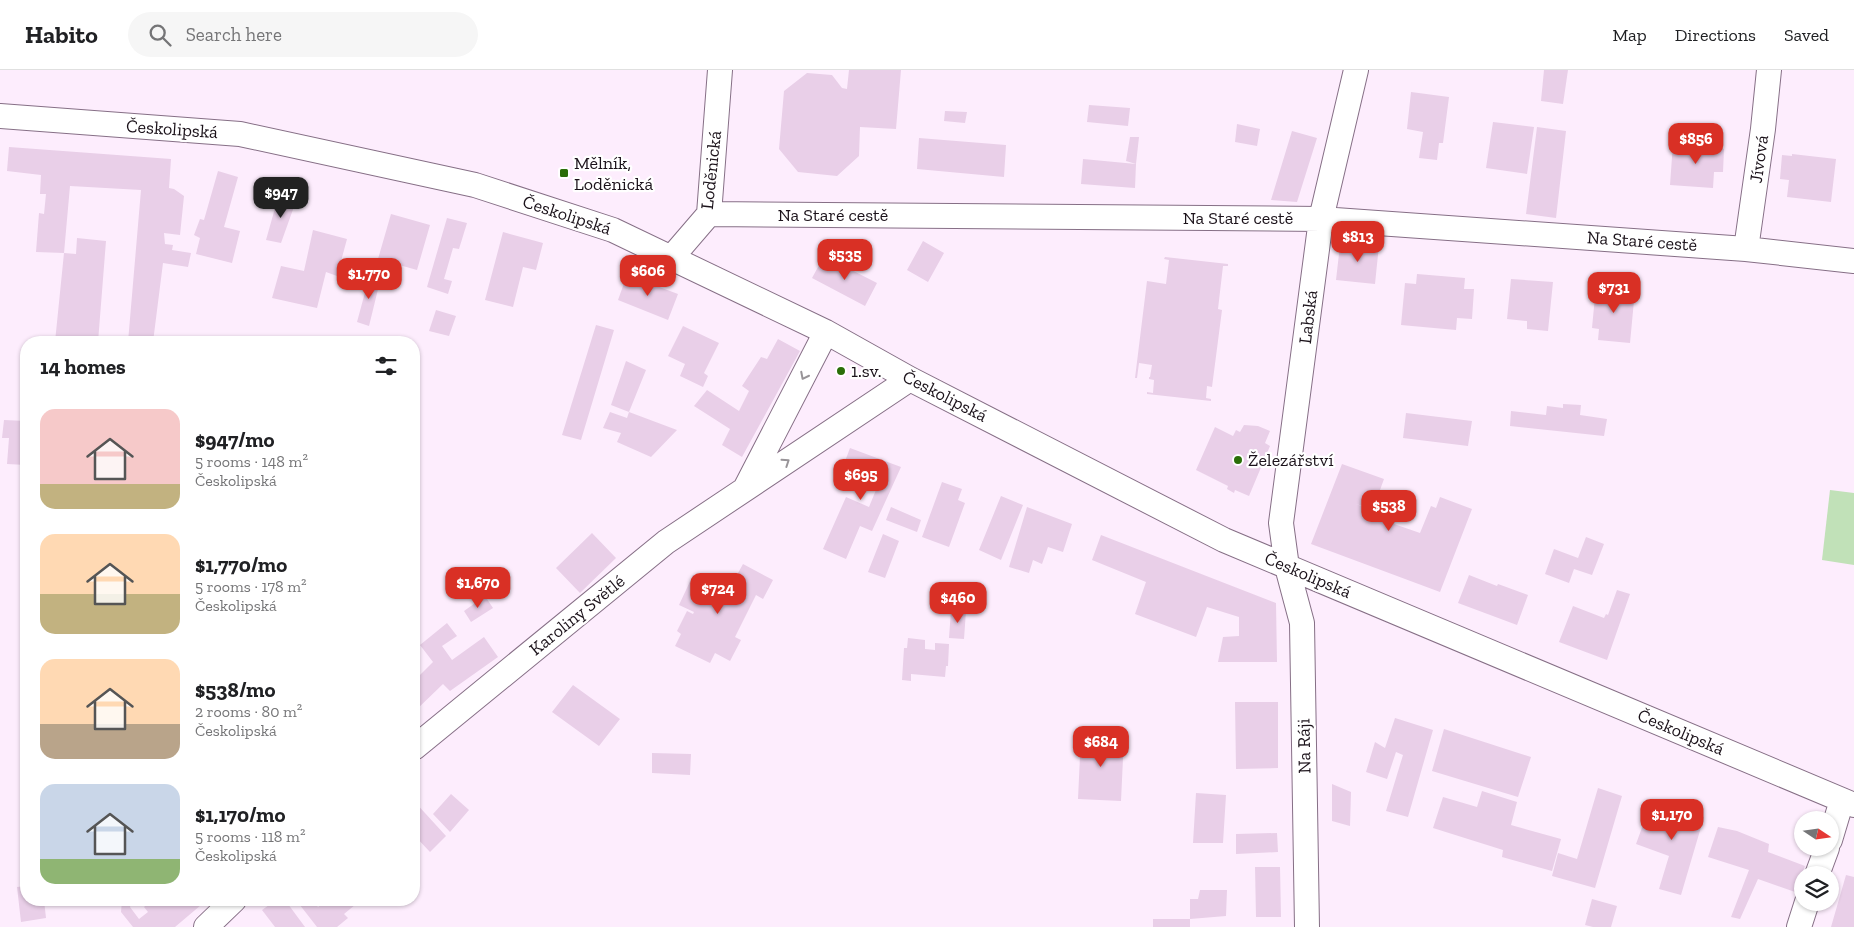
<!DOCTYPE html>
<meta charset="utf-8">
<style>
:root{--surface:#fff;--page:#f6f6f6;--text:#202124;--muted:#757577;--line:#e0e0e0;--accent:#d93025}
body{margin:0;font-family:"Zilla Slab",serif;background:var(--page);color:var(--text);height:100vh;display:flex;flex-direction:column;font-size:19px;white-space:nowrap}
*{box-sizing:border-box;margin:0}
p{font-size:16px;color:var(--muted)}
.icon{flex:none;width:28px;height:28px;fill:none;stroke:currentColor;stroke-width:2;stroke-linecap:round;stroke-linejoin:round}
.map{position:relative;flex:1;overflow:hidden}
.side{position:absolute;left:20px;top:266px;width:400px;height:570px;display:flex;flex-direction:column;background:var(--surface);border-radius:20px;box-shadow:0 1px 4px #0004}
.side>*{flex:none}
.needle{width:32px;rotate:103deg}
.controls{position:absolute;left:1794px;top:741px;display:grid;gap:10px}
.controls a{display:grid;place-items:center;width:45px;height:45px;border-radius:50%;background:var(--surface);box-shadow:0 1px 4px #0004;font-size:25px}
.price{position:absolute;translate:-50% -42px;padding:0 11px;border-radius:10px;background:var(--accent);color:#fff;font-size:16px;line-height:32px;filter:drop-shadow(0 1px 2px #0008)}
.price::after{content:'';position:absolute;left:50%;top:30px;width:15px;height:11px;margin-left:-8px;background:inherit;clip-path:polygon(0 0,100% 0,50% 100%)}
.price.active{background:#222;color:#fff}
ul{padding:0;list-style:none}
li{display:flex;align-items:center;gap:15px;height:125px;padding:0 20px}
li span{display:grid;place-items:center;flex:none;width:140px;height:100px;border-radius:15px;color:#555}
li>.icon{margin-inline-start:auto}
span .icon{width:60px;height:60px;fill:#fffc;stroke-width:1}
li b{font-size:21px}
h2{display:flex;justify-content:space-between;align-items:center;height:60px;padding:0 20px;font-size:21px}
header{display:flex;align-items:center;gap:30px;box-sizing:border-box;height:70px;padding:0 25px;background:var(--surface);border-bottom:1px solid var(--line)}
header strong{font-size:24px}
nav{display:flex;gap:28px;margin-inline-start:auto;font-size:18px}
.search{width:350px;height:45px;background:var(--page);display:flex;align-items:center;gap:12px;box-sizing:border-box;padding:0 18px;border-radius:28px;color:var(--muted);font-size:19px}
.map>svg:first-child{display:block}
.green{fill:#c1e1b8}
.building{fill:#e9cfe8}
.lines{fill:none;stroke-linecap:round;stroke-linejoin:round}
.street-casing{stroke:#866f86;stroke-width:26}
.street{stroke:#fff;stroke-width:24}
.oneway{stroke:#989498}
.poi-dot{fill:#2a6e08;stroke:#fff;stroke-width:2}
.labels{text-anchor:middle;stroke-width:4.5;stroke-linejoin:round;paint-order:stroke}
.street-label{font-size:18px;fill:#1b121a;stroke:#fff}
.poi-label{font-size:18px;fill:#1b121a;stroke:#fff;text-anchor:start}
</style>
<header>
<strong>Habito</strong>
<div class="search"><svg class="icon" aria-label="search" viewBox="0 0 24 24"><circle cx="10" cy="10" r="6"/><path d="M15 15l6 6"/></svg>Search here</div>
<nav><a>Map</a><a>Directions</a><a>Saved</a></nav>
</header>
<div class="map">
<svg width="1854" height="857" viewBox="0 0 1854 857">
<rect width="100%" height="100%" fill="#fdedfd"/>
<!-- green -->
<path class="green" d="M 1830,420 L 1854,423 L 1854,495 L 1822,490 Z"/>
<!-- building -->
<path class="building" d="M 849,0 L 901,0 L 896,59 L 860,57 L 859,86 L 837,106 L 798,102 L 779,79 L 784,21 L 807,3 L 832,5 L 842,18 L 847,19 Z
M 1544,0 L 1568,0 L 1563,34 L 1541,31 Z
M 1411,22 L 1449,27 L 1443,73 L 1439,73 L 1437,90 L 1419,88 L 1423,62 L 1407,59 Z
M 1089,35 L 1130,38 L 1128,56 L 1087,52 Z
M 945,41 L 967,42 L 965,53 L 944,51 Z
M 1493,52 L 1534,57 L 1527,104 L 1486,98 Z
M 1237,54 L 1260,59 L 1257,76 L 1235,72 Z
M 1537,57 L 1566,61 L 1556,148 L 1526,144 Z
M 1292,61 L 1317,68 L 1297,132 L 1271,130 Z
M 1130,67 L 1139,67 L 1136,94 L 1126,91 Z
M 919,68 L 1006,75 L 1004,107 L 917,99 Z
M 1673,73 L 1716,76 L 1716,78 L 1724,79 L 1723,102 L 1714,102 L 1713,118 L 1670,115 Z
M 9,77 L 171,89 L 169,118 L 174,119 L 184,126 L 180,165 L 164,163 L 165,174 L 173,175 L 172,180 L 191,183 L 188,197 L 163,193 L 153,272 L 128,272 L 141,120 L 70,116 L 64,183 L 36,182 L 39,143 L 44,144 L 46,124 L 40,124 L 41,105 L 7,101 Z
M 1792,84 L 1836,89 L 1831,132 L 1787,127 L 1789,110 L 1780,109 L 1782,85 L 1792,86 Z
M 1083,89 L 1136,94 L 1135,118 L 1081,114 Z
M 218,101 L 238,107 L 224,157 L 240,161 L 232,193 L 196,184 L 200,168 L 194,165 L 200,149 L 204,150 Z
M 279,124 L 296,131 L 281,173 L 266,170 Z
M 391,144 L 430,155 L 417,200 L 378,189 Z
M 447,148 L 467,153 L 459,179 L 453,178 L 444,209 L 452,211 L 448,224 L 427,217 Z
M 313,160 L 347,169 L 337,206 L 326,202 L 317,238 L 272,228 L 281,196 L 304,201 Z
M 503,162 L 543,173 L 536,200 L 523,197 L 513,237 L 485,230 Z
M 77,168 L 106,171 L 98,272 L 55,272 L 64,183 L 76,184 Z
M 923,171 L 944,183 L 928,212 L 907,200 Z
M 1346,171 L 1379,175 L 1375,214 L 1336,210 L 1340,175 Z
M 824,186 L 877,213 L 865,236 L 812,208 Z
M 1165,187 L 1228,194 L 1228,196 L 1223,196 L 1218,239 L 1222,240 L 1212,317 L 1207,316 L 1206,328 L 1211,329 L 1211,331 L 1147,324 L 1147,322 L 1153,323 L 1154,310 L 1149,309 L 1149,307 L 1150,307 L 1152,295 L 1139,293 L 1137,308 L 1135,308 L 1147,211 L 1166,214 L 1169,190 L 1164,189 Z
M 370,204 L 381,207 L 369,256 L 357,252 Z
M 1417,204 L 1465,208 L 1464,219 L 1474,219 L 1472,249 L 1457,248 L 1456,260 L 1401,255 L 1405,213 L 1416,214 Z
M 627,205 L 678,224 L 668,250 L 618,230 Z
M 1511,209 L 1553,212 L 1548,261 L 1527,259 L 1527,251 L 1507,249 Z
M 1596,216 L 1635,220 L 1630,273 L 1598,270 L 1599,259 L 1592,258 Z
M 436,240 L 456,246 L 449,266 L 429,261 Z
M 596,255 L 614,260 L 581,370 L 562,365 Z
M 683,256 L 719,273 L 704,303 L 708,306 L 703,317 L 680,306 L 685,294 L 668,286 Z
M 778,269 L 800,281 L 742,387 L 722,375 L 730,359 L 694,336 L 707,320 L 739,341 L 749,321 L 742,316 L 761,287 L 767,289 Z
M 626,291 L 646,300 L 629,342 L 611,335 Z
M 1563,334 L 1581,335 L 1580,345 L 1607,349 L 1604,366 L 1510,356 L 1511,341 L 1546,345 L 1547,336 L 1563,338 Z
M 610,342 L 627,348 L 629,342 L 677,360 L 651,387 L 617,372 L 621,363 L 603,358 Z
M 1406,343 L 1472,351 L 1468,376 L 1403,368 Z
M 4,350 L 26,351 L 26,395 L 7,394 L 9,368 L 2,368 Z
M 1244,355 L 1258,356 L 1270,361 L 1265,373 L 1270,376 L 1249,426 L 1235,420 L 1234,423 L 1227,419 L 1228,416 L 1196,400 L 1215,357 L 1233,366 L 1236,360 L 1240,362 Z
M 850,378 L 901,397 L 872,461 L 860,456 L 846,489 L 823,479 L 846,427 L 869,437 L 878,415 L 841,402 Z
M 1342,394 L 1384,409 L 1373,439 L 1356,434 L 1396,449 L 1394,454 L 1420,463 L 1431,436 L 1436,438 L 1440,427 L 1472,439 L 1440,522 L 1311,474 Z
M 942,412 L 962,419 L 958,430 L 965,433 L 949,477 L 922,467 Z
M 1001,426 L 1023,435 L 1001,490 L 979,480 Z
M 891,437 L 921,450 L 917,462 L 886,450 Z
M 1027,437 L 1072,454 L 1063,482 L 1048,477 L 1042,494 L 1033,490 L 1029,503 L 1009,497 Z
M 592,463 L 616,488 L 580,523 L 556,498 Z
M 883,464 L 899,471 L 885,508 L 868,502 Z
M 1101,465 L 1276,533 L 1277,592 L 1218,592 L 1223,567 L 1239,566 L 1239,547 L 1207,537 L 1196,567 L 1135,544 L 1146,512 L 1092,490 Z
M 1586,467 L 1604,474 L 1592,505 L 1574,499 L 1569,513 L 1545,504 L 1554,479 L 1578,488 Z
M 743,494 L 773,510 L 763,529 L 756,525 L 735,567 L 741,570 L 730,591 L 715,583 L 710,593 L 675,576 L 681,564 L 677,561 L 687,541 L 693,544 L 694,542 L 679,535 L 693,505 L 711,514 L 706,525 L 722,532 Z
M 1469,505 L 1497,516 L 1498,514 L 1528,525 L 1517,555 L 1458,533 Z
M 1617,520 L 1630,524 L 1607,590 L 1559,572 L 1573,536 L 1604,548 L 1606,544 L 1608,545 Z
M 485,526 L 493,538 L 471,552 L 464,541 Z
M 951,540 L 966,541 L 964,569 L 949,568 Z
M 447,553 L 457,566 L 442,576 L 452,590 L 484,567 L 498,587 L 450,621 L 443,614 L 414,642 L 414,611 L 433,592 L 420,575 Z
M 908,568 L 925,570 L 925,579 L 935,580 L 935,573 L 949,574 L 948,596 L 946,596 L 945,607 L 911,604 L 911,611 L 902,610 L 904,578 L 907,578 Z
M 573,615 L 620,649 L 599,676 L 552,642 Z
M 1235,632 L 1278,632 L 1278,698 L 1236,699 Z
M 1395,648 L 1433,660 L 1408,747 L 1386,741 L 1403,685 L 1396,682 L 1387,709 L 1366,702 L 1375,672 L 1385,678 Z
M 1444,659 L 1531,687 L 1518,727 L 1432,701 Z
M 1081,665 L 1124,667 L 1121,731 L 1078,729 Z
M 652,683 L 691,684 L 690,705 L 652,703 Z
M 1332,714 L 1351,722 L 1350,756 L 1332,751 Z
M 1598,718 L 1622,726 L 1595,818 L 1552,806 L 1558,783 L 1577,789 Z
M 1482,721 L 1517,732 L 1511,755 L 1561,769 L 1552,801 L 1502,787 L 1503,780 L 1433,758 L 1443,727 L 1477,737 Z
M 1196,723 L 1226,725 L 1223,773 L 1193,773 Z
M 451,724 L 469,740 L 450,762 L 433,744 Z
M 1652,730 L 1704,747 L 1681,825 L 1659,819 L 1669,786 L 1636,774 Z
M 414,731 L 446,766 L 430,782 L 414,765 Z
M 1718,757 L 1737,761 L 1769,774 L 1768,782 L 1805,796 L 1795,822 L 1758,809 L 1740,849 L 1731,847 L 1749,800 L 1708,787 Z
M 1277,763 L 1278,782 L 1236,784 L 1236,764 Z
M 1255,797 L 1280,797 L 1281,847 L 1256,847 Z
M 1846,805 L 1854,807 L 1854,857 L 1831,857 Z
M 26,816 L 26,830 L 44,830 L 46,848 L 21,852 L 17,817 Z
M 1200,820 L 1227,820 L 1226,846 L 1190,849 L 1190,829 L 1198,829 Z
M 1592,829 L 1617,836 L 1611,857 L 1593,857 L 1585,855 Z
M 122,830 L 132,830 L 130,837 L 139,849 L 148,842 L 144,837 L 151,830 L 197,830 L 201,835 L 175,857 L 133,857 L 121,842 Z
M 276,830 L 285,830 L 305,857 L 275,857 L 262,840 Z
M 296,830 L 313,830 L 318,837 L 326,830 L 361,830 L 344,844 L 348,848 L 337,857 L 317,857 Z
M 1153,849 L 1190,849 L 1190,857 L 1153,857 Z"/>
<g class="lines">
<defs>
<path id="street" d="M 0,46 L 240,64 L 475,115 L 613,160 L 826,262 L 910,309 L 1224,470 L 1854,735
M 709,144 L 1321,149 L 1746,179 L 1854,191
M 1746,179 L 1763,59 L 1769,0
M 672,187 L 709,144 L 720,0
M 746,417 L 826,262
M 414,678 L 666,472 L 910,309
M 1830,770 L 1842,730
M 1817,805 L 1827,778
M 206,857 L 234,830
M 1307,857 L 1302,553 L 1287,497 L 1281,453 L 1321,149 L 1356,0
M 1799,857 L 1807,832"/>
</defs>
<!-- street casing -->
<use href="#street" class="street-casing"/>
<!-- street -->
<use href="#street" class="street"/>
</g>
<!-- one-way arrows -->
<defs><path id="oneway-chevron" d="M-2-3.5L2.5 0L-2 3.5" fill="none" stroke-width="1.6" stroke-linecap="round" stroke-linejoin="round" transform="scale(1.25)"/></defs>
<g class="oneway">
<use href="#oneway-chevron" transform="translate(804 306) rotate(117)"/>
<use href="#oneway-chevron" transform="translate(786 392) rotate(-34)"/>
</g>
<!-- markers -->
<g class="poi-dot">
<rect x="559" y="98" width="10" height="10" rx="2.5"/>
<circle cx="841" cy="301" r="5"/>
<circle cx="1238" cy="390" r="5"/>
</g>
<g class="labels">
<!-- street labels -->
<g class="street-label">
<text transform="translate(172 59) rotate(4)" y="6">Českolipská</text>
<text transform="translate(1759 89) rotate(-82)" y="6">Jívová</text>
<text transform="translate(711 100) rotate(-84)" y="6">Loděnická</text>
<text transform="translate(567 145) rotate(18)" y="6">Českolipská</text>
<text x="833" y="151">Na Staré cestě</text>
<text x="1238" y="154">Na Staré cestě</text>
<text transform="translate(1642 171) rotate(4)" y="6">Na Staré cestě</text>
<text transform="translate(1308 247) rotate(-83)" y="6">Labská</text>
<text transform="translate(945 326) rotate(27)" y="6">Českolipská</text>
<text transform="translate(1308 505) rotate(23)" y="6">Českolipská</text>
<text transform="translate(577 545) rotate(-39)" y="6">Karoliny Světlé</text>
<text transform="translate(1681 662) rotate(23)" y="6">Českolipská</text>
<text transform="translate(1304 676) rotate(-91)" y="6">Na Ráji</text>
</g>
<!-- poi labels -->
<g class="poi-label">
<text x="574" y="99">Mělník,<tspan x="574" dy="21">Loděnická</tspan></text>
<text x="851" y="307">1.sv.</text>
<text x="1248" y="396">Železářství</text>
</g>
</g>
</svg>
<div class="controls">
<a><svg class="needle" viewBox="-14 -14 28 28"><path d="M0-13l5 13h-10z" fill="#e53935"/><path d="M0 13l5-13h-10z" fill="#757577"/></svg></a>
<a><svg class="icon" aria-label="layers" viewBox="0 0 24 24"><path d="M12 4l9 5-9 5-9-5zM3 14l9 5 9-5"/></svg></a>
</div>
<b class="price" style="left:1696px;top:95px">$856</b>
<b class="price active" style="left:281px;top:149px">$947</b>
<b class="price" style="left:1358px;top:193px">$813</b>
<b class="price" style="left:845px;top:211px">$535</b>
<b class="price" style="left:648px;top:227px">$606</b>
<b class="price" style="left:369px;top:230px">$1,770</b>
<b class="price" style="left:1614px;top:244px">$731</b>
<b class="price" style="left:861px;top:431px">$695</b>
<b class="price" style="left:1389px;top:462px">$538</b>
<b class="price" style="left:478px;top:539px">$1,670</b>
<b class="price" style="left:718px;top:545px">$724</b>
<b class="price" style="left:958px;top:554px">$460</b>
<b class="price" style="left:1101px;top:698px">$684</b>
<b class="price" style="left:1672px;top:771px">$1,170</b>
<section class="side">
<h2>14 homes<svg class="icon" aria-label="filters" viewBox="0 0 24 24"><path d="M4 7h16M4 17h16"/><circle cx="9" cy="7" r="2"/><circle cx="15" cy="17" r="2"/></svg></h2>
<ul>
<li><span style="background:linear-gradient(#f6c9c9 75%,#c2b280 0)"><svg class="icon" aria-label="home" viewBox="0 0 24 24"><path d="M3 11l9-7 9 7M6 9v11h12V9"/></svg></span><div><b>$947/mo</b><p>5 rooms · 148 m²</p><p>Českolipská</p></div></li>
<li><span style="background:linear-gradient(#ffd9b3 60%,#c2b280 0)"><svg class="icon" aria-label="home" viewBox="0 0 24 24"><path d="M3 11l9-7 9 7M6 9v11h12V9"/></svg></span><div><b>$1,770/mo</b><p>5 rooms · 178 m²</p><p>Českolipská</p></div></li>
<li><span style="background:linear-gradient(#ffd9b3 65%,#b9a48a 0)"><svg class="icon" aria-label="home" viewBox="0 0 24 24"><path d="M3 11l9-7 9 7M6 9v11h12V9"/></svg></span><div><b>$538/mo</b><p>2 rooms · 80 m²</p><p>Českolipská</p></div></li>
<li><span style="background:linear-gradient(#c9d6e8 75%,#8fb573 0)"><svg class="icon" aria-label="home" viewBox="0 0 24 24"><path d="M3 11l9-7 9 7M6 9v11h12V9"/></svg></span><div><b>$1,170/mo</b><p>5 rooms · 118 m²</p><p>Českolipská</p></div></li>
</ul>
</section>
</div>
